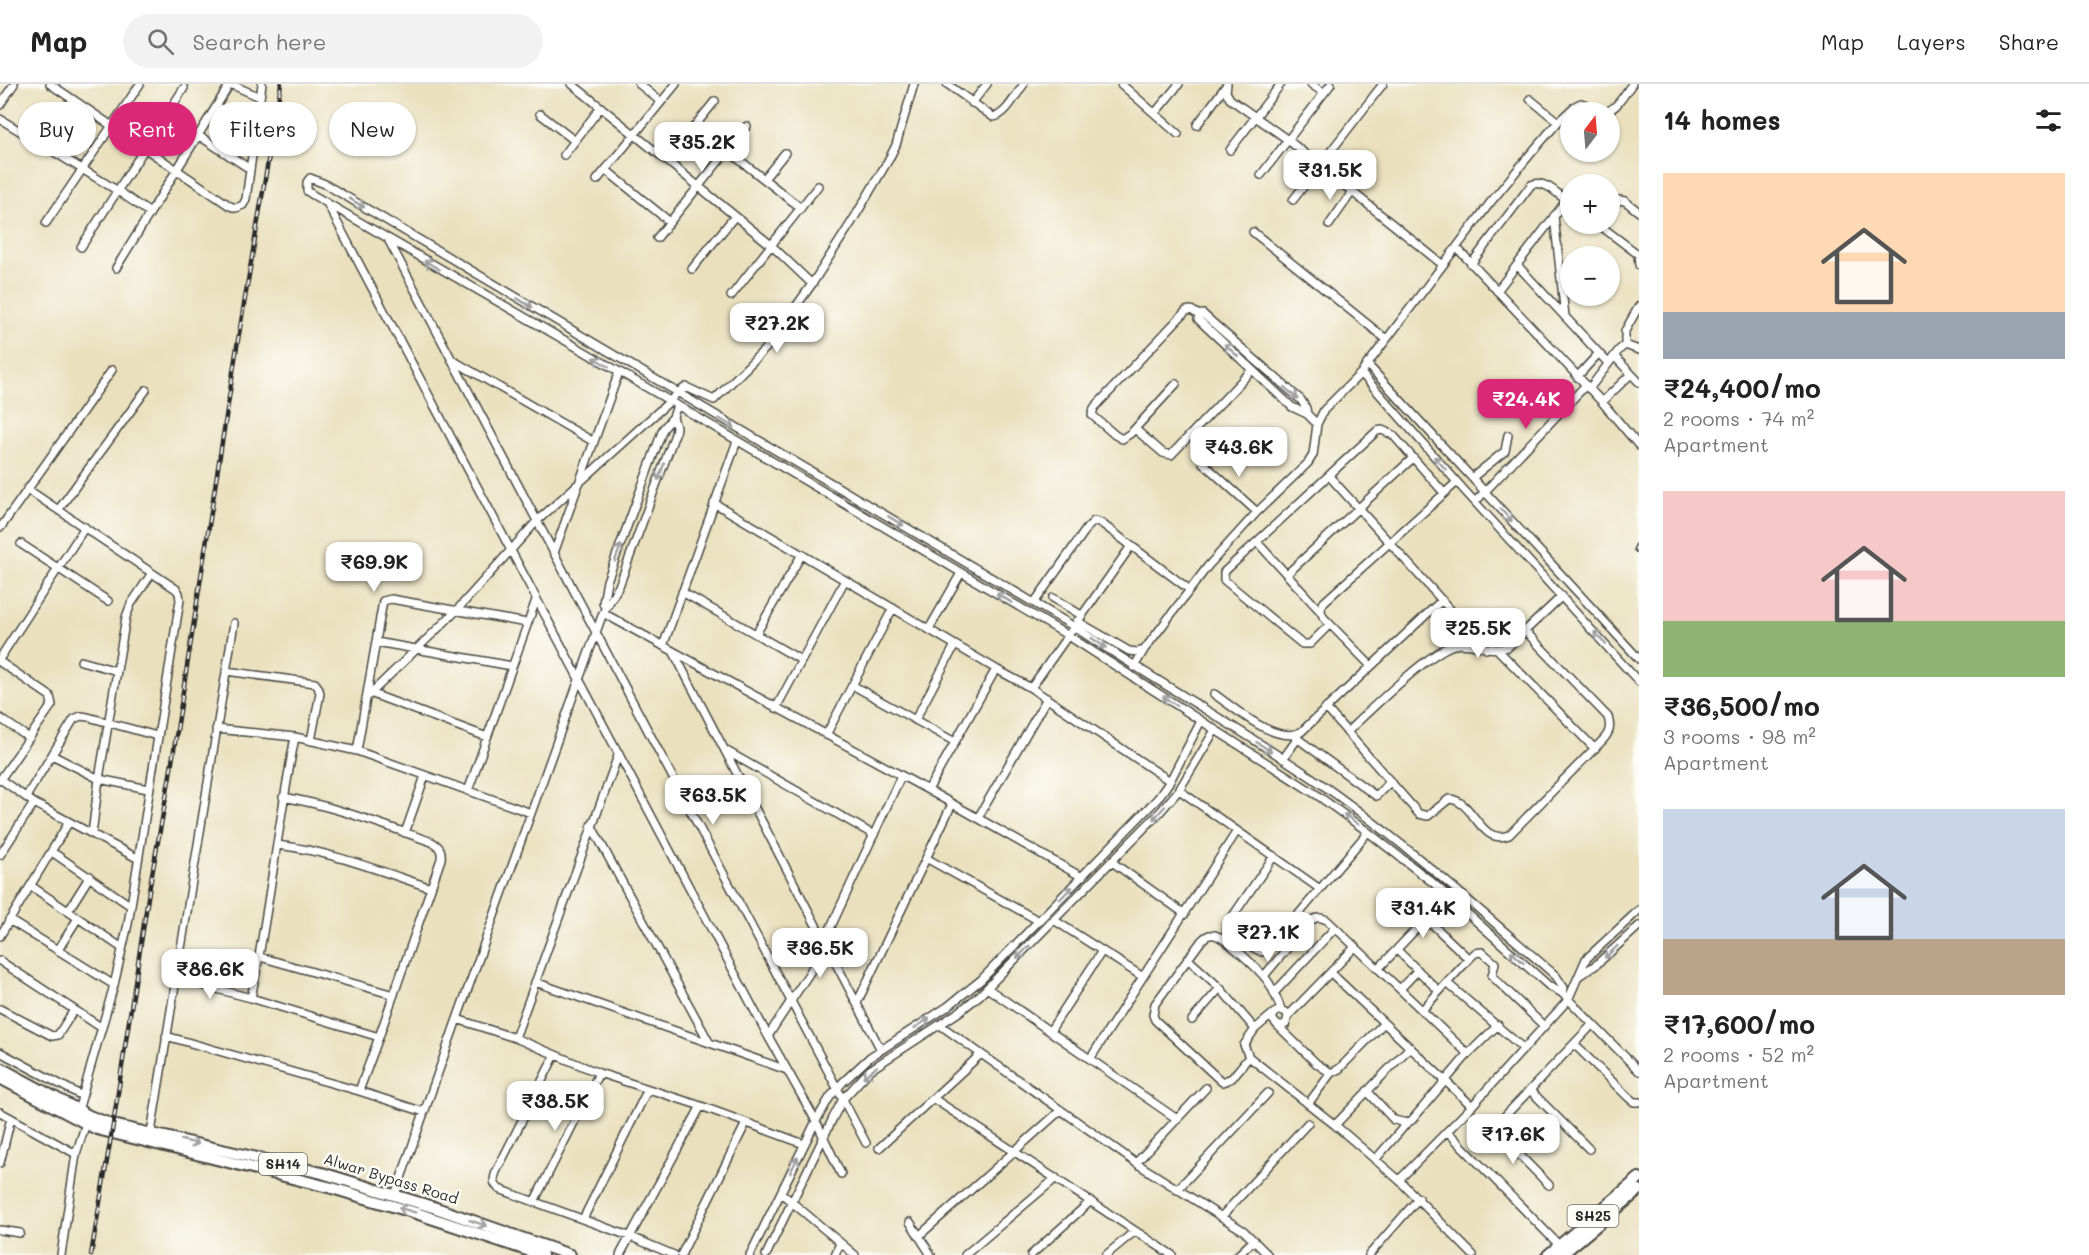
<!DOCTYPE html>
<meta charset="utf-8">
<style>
:root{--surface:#fff;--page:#f2f2f2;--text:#222;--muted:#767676;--line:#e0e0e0;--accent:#db2777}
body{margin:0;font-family:Mali,sans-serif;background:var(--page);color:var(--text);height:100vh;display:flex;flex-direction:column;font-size:22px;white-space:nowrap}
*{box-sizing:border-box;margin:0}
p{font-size:20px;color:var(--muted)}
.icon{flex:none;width:33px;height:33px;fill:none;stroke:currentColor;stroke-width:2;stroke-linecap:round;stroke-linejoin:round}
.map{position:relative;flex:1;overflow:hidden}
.drawer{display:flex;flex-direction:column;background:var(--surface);width:450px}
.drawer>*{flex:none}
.guide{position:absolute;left:18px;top:18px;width:570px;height:54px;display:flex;gap:12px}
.needle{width:39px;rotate:16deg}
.tools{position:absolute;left:1560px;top:18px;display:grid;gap:12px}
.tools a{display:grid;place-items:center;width:60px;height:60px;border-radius:50%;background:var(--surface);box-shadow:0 2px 4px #0004;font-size:30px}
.price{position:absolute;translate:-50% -51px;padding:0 14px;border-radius:12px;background:#fff;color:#222;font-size:20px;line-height:39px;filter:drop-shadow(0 2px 3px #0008)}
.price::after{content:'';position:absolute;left:50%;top:36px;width:18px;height:14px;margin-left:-9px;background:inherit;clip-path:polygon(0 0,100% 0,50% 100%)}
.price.current{background:var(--accent);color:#fff}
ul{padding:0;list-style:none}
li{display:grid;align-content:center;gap:12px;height:318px;padding:0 24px}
li span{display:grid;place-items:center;height:186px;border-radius:0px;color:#555}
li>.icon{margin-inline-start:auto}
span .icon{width:108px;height:108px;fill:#fffc;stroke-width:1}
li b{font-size:26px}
h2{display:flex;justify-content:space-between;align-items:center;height:72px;padding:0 24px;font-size:26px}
.pill{padding:0 21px;border-radius:27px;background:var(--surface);box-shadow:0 2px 4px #0004;font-size:21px;line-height:54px}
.pill.current{background:var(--accent);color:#fff}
header{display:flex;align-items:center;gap:36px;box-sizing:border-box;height:84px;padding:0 30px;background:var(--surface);border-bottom:2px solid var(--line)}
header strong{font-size:28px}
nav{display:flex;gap:33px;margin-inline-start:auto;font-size:21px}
.search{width:420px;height:54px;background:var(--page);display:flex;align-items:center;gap:15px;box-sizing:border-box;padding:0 21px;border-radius:33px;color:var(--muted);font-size:22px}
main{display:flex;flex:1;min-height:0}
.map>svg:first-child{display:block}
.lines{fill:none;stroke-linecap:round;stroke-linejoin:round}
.minor-casing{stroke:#484641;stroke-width:10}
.primary-casing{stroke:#484641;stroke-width:14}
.minor{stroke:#fff;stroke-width:7}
.primary{stroke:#fff;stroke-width:10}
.rail-casing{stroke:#2b2b2b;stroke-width:4.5}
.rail{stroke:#fdfcf7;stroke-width:2;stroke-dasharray:7;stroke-linecap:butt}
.oneway{stroke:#a0a0a0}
.labels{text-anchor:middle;stroke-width:5;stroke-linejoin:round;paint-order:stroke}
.shield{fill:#fdfcf7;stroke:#6a6a68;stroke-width:1.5}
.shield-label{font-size:14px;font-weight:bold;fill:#2b2b2b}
.street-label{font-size:15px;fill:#2b2b2b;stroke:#fdfcf7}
</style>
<header>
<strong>Map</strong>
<div class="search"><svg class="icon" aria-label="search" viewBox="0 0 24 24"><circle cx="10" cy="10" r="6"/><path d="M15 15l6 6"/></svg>Search here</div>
<nav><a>Map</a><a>Layers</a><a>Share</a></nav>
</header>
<main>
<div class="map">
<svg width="1639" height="1171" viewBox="0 0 1639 1171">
<rect width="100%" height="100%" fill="#fdfcf7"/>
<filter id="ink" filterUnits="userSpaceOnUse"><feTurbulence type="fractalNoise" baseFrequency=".0167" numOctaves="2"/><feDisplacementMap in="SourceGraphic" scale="12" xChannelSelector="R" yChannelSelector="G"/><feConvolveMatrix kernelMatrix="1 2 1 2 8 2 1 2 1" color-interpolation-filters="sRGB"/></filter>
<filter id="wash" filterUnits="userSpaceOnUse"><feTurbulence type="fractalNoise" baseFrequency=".008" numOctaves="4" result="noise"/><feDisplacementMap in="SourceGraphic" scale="24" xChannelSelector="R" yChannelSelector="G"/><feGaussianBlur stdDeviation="1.35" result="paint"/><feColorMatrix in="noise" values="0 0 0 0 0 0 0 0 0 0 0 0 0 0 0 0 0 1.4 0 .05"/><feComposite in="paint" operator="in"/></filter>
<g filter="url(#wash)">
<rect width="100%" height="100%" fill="#eae0bd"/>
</g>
<g filter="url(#ink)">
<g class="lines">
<defs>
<path id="minor" d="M 50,0 L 230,122 L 236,124 L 243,121 L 246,115 L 262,0
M 230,0 L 260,13
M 572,0 L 771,161 L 812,200
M 639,0 L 661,18
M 947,0 L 993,33 C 1006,32 1016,10 1024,0
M 1121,0 L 1178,50
M 1227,0 L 1226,8 L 1230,15 L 1288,56 L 1443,181
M 1311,0 L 1324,9
M 1530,15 L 1558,38
M 972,19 L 987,0
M 0,21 L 14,0
M 216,23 L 257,41
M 1155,29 L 1179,0
M 540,30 L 575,57
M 0,35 L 118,107 L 150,129
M 1197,41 L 1225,3
M 198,51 L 250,85
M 1230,66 L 1281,0
M 728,67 L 801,124
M 564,71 L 601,23
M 667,76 L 715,17
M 606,86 L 670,138
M 1261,91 L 1331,0
M 764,95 L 785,69
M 597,96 L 676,0
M 1293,116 L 1383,0
M 327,119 L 768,952
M 1610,125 L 1619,116 L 1625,117 L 1639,128
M 1554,132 L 1565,232
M 46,139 L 140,0
M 1598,140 L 1639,171
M 1329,141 L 1352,108
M 1253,148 L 1386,255
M 657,154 L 747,42
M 389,157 L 866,1059
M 81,163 L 184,4
M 1457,164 L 1602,318 L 1639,362
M 1638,170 L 1639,181
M 1471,180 L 1531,101 C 1544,94 1560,112 1570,120
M 1517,181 L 1608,279
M 116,184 L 230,0
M 692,185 L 735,132
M 1497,207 L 1566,117
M 731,212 L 818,102
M 1199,231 L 1198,235 L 1201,238 L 1292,323 L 1307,330 L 1317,340
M 1625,261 L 1625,247 L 1639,222
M 1614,272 L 1639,298
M 454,277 L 594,358
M 1367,280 L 1639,575
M 1361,289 L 1464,406 L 1639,598
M 1577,293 L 1599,269
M 1176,300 L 1131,349 L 1122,355 L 1115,351 L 1092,331 L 1094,324 L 1186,227 L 1191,226 L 1199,231 L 1203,230 L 1212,238 L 1301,316 L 1306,324 L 1307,330
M 1589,305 L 1619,266 L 1625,261 L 1639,266
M 1602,318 L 1631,290
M 1135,345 L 1163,369 L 1171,371 L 1252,286
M 1203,379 L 1257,428
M 1329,392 L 1486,565
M 1473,393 L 1505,367 L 1508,351
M 27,405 L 176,505 L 179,509 L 180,516 L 128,840 L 114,901 L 78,1027
M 1475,418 L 1585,302
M 714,419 L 996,585 L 1031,604 L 1170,697
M 59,425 L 146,306
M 1,443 L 112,286
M 1257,458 L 1320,527
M 21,460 L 108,517
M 1638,465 L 1639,463
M 554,469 L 619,288
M 1287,490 L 1413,374
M 682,508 L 801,576
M 1053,514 L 1081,531
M 1034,519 L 1087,444 L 1094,437 L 1101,439 L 1190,506
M 605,524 L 603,519 L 607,497 L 663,345 L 673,333 L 677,321
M 603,529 L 928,706 L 1082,793
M 1077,537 L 1129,567 L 1137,568 L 1144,566 L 1208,482 L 1257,428 L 1308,379 L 1313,371 L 1317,340 L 1324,326 L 1361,289 L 1490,119 L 1533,67 L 1558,38 L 1575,22 L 1581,19 C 1588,21 1593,24 1599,27 C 1614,32 1624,10 1632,0
M 1330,540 L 1310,560 L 1302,560 L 1224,496 L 1224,488 L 1377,347 L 1382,346 L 1393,351 L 1444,409
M 929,545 L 961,489
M 756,550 L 802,470
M 376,558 L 512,582
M 663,562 L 737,357
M 1498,566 L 1595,665
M 674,569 L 881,966
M 0,574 L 85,443
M 81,577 L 117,587
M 0,578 L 50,612 L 52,621 L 0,696
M 1370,581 L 1324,534 C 1320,527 1320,524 1324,518 L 1457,398
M 1134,583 L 1144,566
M 226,587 L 315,599 L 318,603 L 320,609 L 311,657
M 852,601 L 955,658
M 1031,604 L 1131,462
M 370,609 L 487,653
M 1214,610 C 1235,624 1275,661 1301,648 L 1442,516
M 368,612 L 456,527 L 537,437 L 670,317 L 677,309 L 686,303 L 714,316 L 767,263 L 812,200 L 853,136 L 889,75 L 896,61 L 914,0
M 776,624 L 845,496
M 1326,624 L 1419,730 L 1428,732 L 1449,715 C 1475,716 1479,762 1509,751 L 1603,656 C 1610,648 1611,643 1608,633 L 1525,547
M 0,634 L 29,654
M 915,636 L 955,561
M 216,645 L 295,653 L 357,667 L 531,729
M 1347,648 C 1367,629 1431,566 1454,561 C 1473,557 1489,569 1508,563 L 1562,512
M 826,651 L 893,524
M 1294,652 L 1376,712 L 1390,698
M 725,666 L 874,751
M 357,667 L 383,517 L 391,515 L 527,539
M 52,671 L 99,695 L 148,705
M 1283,675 L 1298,654
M 0,695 L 34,719 L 137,774
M 928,706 L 996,585
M 1179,706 L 1320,805
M 468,707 L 536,516
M 26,713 L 74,635 L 81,632 L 88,633 L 157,652
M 283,713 C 335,722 383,741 432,758 C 440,763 442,766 441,775 L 379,953
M 978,734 L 1047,614
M 591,741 L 709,958
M 405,749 L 425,692
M 92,750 L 99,695 L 126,533 L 131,520 L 152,489
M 277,761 C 330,767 380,787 431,804
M 52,768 L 131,822
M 0,771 L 34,719
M 1274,772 L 1226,842 L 1228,851 L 1262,868 L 1271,863 L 1368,748
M 926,774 L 1039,837
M 1112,778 L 1185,830
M 31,802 L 122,864
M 68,827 L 90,792
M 9,836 L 114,901
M 1054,836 L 1143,893
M 0,852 L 69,738
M 58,866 L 78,834
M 1397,866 L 1439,907
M 260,873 L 394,911
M 1188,875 L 1220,904 L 1255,945
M 0,877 L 102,944
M 1379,884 L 1418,843 L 1424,840 L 1433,841 L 1469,875
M 1331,889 L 1472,1022
M 1580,891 L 1596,881 L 1639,842
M 1264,892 L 1310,837 C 1316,833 1320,833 1327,836 L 1468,970
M 175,894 L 251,914
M 535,898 L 787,986
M 1447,899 L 1524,965
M 987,904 L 1177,1035
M 1401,904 L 1418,886
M 1274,909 L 1335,844
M 1562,909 L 1564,904 L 1556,892 C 1483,829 1412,765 1334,709 C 1250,649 1159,600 1073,542 L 325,100 L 310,94 L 307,98 L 307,107 L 313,111 L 670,317 L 1067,551 L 1317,711 L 1368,748 L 1432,798 L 1549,902 L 1562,909 L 1639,987
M 857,919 L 952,720
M 0,925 L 52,952 L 58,951 L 74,926
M 1423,925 L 1469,875 L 1475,869 L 1482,868 L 1495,879 L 1492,892 L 1496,896 L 1544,942
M 1274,929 L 1255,945 L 1244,961 L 1249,973 L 1335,1041 L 1399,1096 L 1473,1171
M 1288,932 L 1286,928 L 1279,926 L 1273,931 L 1273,936 L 1278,942 L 1286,940 L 1288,932 L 1355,863
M 457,935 L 603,529 L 619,502 L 675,350 L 676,343 L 673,333
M 1192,936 L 1220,904
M 940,941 L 1136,1079 L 1244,1147 L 1268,1171
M 1278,942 L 1317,980 L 1331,989 L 1339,985 L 1384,939
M 1050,947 L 1102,867
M 166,952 L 359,1007 L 379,953 L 251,914 C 269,828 278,740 295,653
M 515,954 L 619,669
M 1574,960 L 1629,1014 L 1634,1018 L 1639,1018
M 0,968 L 82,1012
M 555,971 L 496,1088 C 493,1096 493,1099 499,1105 L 629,1152 L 674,1171
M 1249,973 L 1232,994 L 1222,998 L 1155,936 L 1153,931 L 1155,920 L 1202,856 C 1206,852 1209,850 1215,851 C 1227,855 1262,888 1269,899 C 1274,908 1278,916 1281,926
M 1090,975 L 1237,747
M 1530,1006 L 1589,1065
M 359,1007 L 424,1028
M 1367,1007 L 1394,1036 L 1407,1039 L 1412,1036 L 1468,970 L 1498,941
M 934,1015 L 1172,1171
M 1308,1020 L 1331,989
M 0,1028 L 76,1070
M 1335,1041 L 1410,963
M 1493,1044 L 1549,1101
M 1447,1047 L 1559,1161
M 151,1049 L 234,539
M 1482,1056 L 1592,941
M 879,1064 L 981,970
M 1375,1076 L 1407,1039
M 0,1079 L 11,1034
M 1136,1079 L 1206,1004
M 841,1090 L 816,1037 L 768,952 L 810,888 L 901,692
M 1399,1096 L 1472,1022 L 1568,916 L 1586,875 L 1639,826
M 1177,1106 L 1268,1009
M 781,1109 L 855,1171
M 395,1111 L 457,935 L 515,954 L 599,989 L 701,1022
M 534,1118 L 599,989
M 1222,1132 L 1308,1039
M 583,1135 L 648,1005
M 910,1138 L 931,1171
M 0,1146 L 20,1149
M 920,1151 L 1061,1026
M 61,1171 L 76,1070 L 87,1036
M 620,1171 L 701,1022 L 804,1060
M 681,1171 L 746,1039
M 750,1171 L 816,1037 L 830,1013 L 843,998 L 870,973 L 947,923 L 981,896 L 1158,714 L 1170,697 L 1201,637
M 766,1171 L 833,1034 L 843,1015 L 870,986 L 959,928 L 980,911 L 1160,728 L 1179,706 L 1215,646
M 835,1171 L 840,1159
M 965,1171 L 1056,1094
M 1031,1171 L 1091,1117
M 1106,1171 L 1135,1147
M 1238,1171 L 1254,1156
M 1369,1171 L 1419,1114"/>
<path id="primary" d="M 0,984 L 89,1032 L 113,1041 L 322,1089 L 436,1124 L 570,1171
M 0,994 L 97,1045 L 332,1104 L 416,1129 L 542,1171
M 1548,1171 L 1639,1094
M 1561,1171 L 1639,1106"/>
</defs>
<!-- minor casing -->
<use href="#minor" class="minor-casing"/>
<!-- primary casing -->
<use href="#primary" class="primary-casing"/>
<!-- minor -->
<use href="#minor" class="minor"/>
<!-- primary -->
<use href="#primary" class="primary"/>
<defs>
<path id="rail" d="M 91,1171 L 113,1041 L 149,807 L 170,691 L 238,256 L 281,0"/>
</defs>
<!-- rail casing -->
<use href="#rail" class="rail-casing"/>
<!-- rail -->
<use href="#rail" class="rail"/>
</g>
<!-- one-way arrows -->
<defs><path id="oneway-shaft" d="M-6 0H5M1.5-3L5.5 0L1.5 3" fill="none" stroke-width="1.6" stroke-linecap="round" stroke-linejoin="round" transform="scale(1.5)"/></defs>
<g class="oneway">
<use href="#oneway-shaft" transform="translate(357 119) rotate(31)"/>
<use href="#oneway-shaft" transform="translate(432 181) rotate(-150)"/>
<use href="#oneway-shaft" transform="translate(525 219) rotate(31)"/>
<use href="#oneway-shaft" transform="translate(1231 266) rotate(-137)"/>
<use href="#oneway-shaft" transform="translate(601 278) rotate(-150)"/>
<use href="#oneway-shaft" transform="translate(1291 309) rotate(41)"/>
<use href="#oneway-shaft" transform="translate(727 339) rotate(30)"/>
<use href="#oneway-shaft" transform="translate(1440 379) rotate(-131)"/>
<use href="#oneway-shaft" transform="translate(661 388) rotate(110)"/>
<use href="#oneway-shaft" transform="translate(1506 431) rotate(48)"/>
<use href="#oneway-shaft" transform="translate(896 437) rotate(31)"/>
<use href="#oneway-shaft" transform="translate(618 469) rotate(-70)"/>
<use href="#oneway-shaft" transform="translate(1004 514) rotate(-149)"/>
<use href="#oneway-shaft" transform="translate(1600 554) rotate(-132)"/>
<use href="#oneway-shaft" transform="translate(1099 559) rotate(34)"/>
<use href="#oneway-shaft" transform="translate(1170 617) rotate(-147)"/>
<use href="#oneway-shaft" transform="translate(1264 663) rotate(33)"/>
<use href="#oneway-shaft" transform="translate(1159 729) rotate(132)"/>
<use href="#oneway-shaft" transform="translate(1351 735) rotate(-144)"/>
<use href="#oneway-shaft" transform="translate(1066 809) rotate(-46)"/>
<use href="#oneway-shaft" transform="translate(1023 868) rotate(135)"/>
<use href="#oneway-shaft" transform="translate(1611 868) rotate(137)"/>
<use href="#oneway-shaft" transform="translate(1517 873) rotate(-138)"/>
<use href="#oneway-shaft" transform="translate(922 939) rotate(-33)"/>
<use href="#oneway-shaft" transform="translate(870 988) rotate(141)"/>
<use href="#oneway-shaft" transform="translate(190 1058) rotate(13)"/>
<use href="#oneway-shaft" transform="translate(794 1081) rotate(-64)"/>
<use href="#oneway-shaft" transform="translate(407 1126) rotate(-163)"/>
<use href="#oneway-shaft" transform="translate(478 1139) rotate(19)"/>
</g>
</g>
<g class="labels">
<!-- shield labels -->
<g class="shield">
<rect x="259" y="1069" width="48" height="22" rx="4.5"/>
<rect x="1567.5" y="1121" width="51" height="22" rx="4.5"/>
</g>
<g class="shield-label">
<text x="283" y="1085">SH14</text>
<text x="1593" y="1137">SH25</text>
</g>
<!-- street labels -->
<g class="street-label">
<text transform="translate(391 1095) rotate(17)" y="5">Alwar Bypass Road</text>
</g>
</g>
</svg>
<div class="tools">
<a><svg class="needle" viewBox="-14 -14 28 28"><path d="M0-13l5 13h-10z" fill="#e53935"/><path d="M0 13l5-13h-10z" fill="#767676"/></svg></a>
<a>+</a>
<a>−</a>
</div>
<b class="price" style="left:702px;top:89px">₹35.2K</b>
<b class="price" style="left:1330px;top:117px">₹31.5K</b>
<b class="price" style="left:777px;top:270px">₹27.2K</b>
<b class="price current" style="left:1526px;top:346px">₹24.4K</b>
<b class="price" style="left:1239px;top:394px">₹43.6K</b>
<b class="price" style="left:374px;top:509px">₹69.9K</b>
<b class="price" style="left:1478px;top:575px">₹25.5K</b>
<b class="price" style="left:713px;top:742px">₹63.5K</b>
<b class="price" style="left:1423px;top:855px">₹31.4K</b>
<b class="price" style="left:1268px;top:879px">₹27.1K</b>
<b class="price" style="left:820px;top:895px">₹36.5K</b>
<b class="price" style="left:210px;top:916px">₹86.6K</b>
<b class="price" style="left:555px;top:1048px">₹38.5K</b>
<b class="price" style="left:1513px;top:1081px">₹17.6K</b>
<div class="guide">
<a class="pill">Buy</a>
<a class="pill current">Rent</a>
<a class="pill">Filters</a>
<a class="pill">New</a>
</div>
</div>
<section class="drawer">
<h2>14 homes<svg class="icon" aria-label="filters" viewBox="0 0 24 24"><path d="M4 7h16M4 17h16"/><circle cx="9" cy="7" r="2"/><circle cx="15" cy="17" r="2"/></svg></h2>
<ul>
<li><span style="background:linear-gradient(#ffd9b3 75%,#9aa5b1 0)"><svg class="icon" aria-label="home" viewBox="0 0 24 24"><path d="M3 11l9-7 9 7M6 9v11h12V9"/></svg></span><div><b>₹24,400/mo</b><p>2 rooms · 74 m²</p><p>Apartment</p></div></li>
<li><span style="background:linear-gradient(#f6c9c9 70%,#8fb573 0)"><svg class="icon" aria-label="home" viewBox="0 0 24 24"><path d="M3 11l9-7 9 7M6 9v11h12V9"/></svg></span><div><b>₹36,500/mo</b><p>3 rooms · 98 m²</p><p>Apartment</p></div></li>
<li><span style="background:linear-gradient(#c9d6e8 70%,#b9a48a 0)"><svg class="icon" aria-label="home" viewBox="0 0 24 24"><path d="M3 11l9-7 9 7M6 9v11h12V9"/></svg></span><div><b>₹17,600/mo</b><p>2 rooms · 52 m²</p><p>Apartment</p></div></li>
</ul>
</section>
</main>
